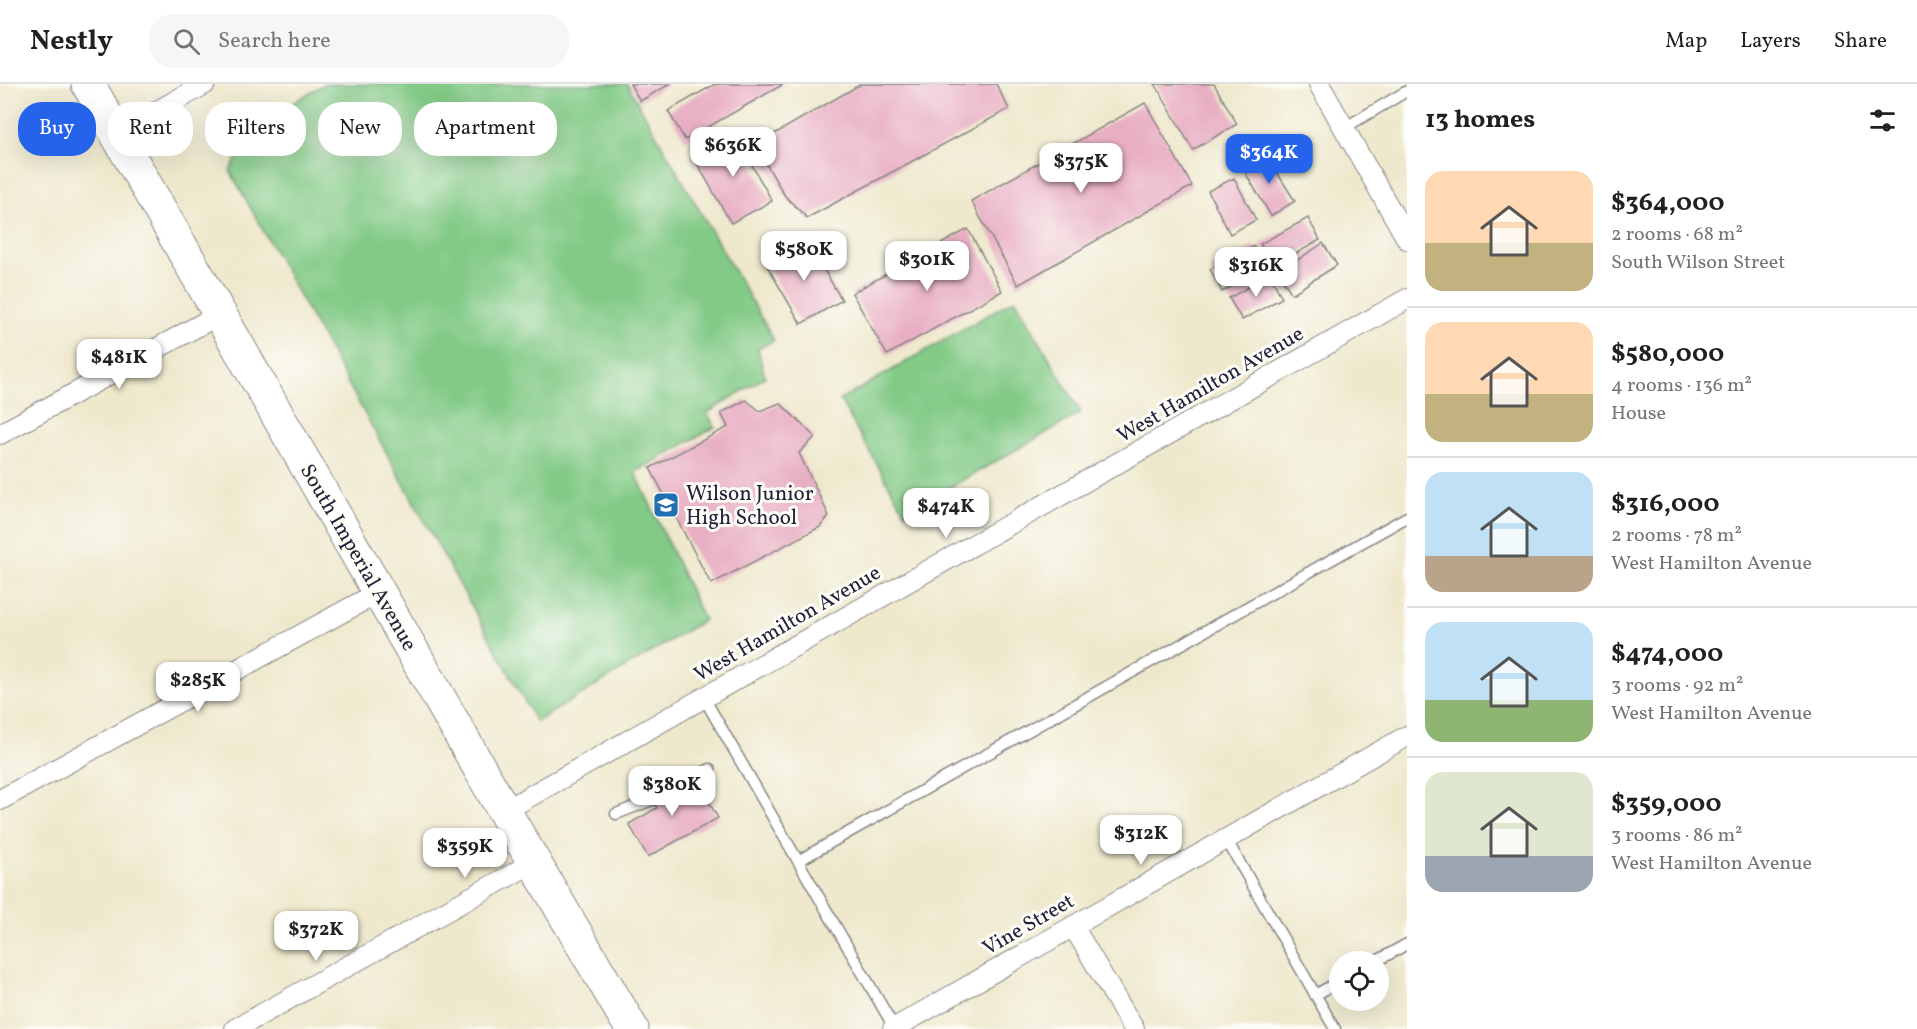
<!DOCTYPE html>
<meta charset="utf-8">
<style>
:root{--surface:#fff;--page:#f6f6f6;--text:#202124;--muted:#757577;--line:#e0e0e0;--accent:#2563eb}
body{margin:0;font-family:Vollkorn,serif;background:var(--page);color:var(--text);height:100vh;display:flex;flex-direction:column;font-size:22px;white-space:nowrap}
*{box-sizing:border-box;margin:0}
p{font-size:20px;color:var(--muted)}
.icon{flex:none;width:33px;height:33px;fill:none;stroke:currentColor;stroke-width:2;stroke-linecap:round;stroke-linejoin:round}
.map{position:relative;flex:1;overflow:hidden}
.side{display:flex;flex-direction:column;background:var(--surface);width:510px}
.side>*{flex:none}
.guide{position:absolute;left:18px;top:18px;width:570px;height:54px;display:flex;gap:12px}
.tools{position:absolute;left:1329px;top:867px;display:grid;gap:12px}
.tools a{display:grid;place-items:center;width:60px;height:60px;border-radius:50%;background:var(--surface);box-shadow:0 6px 24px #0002;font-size:30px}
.price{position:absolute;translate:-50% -51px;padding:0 14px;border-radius:12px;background:#fff;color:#222;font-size:20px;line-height:39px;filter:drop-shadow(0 2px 3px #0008)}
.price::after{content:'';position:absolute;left:50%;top:36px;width:18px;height:14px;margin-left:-9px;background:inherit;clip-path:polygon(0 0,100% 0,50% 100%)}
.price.selected{background:var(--accent);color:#fff}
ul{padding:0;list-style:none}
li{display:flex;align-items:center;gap:18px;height:150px;padding:0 18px}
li+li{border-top:2px solid var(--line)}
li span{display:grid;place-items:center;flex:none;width:168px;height:120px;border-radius:18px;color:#555}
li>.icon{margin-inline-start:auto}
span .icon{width:72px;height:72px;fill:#fffc;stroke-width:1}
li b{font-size:26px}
h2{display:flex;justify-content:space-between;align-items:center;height:72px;padding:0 18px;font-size:26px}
.tag{padding:0 21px;border-radius:24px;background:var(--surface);box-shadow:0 6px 24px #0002;font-size:21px;line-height:54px}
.tag.selected{background:var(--accent);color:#fff}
header{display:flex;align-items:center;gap:36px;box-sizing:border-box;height:84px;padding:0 30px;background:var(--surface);border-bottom:2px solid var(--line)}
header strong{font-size:28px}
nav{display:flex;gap:33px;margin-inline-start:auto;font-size:21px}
.search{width:420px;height:54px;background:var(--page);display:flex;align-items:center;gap:15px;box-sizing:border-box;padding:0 21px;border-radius:24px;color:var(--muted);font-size:22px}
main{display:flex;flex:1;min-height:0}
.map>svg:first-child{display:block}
.green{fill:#82ca86;stroke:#527660;stroke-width:1.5}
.building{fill:#e8aec3}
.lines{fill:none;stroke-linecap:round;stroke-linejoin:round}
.service-casing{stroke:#888584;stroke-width:13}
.minor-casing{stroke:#888584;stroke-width:22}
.trunk-casing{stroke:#888584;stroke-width:35}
.service{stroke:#fff;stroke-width:10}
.minor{stroke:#fff;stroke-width:20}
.trunk{stroke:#fff;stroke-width:33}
.labels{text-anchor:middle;stroke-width:6;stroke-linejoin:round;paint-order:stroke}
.street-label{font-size:21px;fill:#22223b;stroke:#fdfcf7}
.poi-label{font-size:21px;fill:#22223b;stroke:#fdfcf7;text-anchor:start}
</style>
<header>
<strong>Nestly</strong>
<div class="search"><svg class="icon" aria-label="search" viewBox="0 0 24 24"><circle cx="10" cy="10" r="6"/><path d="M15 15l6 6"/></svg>Search here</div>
<nav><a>Map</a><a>Layers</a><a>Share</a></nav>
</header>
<main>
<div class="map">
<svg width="1407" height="945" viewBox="0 0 1407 945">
<rect width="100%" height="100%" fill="#fdfcf7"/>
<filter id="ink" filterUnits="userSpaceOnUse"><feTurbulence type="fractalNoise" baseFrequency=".0167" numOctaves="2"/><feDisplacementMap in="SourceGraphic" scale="12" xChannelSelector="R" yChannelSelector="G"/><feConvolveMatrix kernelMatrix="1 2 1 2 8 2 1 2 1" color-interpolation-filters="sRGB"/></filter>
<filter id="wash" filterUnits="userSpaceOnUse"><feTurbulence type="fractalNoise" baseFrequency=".008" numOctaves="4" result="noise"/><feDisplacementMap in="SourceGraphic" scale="24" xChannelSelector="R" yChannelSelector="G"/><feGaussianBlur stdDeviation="1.35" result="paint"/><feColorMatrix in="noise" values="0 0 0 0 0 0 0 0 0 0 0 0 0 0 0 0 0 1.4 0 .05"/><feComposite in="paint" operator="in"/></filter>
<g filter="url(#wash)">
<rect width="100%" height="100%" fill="#eee8cc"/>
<!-- green -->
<path class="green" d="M 324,0 L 627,0 L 774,256 L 758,265 L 765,293 L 707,329 L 715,343 L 635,388 L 704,536 L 536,638 L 230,87 L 253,43 Z
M 1015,215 L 1081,329 L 905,429 L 840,316 Z"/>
<g id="blocks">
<!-- building -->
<path class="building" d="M 630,0 L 670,0 L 640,17 Z
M 715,0 L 784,0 L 685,56 L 668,27 Z
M 861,0 L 996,0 L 1009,25 L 807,134 L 785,112 L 755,61 Z
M 1155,0 L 1214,0 L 1237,40 L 1193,66 Z
M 1145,19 L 1192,102 L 1018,201 L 971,117 Z
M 734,49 L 772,117 L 731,139 L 693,72 Z
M 1266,71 L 1295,117 L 1271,132 L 1243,85 Z
M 1234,94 L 1256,136 L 1230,150 L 1208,107 Z
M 1308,134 L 1320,156 L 1274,182 L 1260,160 Z
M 968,145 L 1002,207 L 887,271 L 852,209 Z
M 806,156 L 842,216 L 801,240 L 766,180 Z
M 1323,159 L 1337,181 L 1292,210 L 1278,189 Z
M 1254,162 L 1266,185 L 1222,208 L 1210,185 Z
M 1270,191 L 1282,214 L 1242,236 L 1229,214 Z
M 746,316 L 760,327 L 780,319 L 815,353 L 799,369 L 829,432 L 820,443 L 711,500 L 650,384 L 728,343 L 721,329 Z
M 671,696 L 679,710 L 698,699 L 718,734 L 648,773 L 629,740 L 657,724 L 648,708 Z"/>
</g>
</g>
<g filter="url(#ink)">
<use href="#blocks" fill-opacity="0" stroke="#888584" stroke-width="1.5"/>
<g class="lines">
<defs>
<path id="service" d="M 1344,44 L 1407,7
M 704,614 L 895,945
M 675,703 L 710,685
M 616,730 L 652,716
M 1226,755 L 1335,945
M 798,777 L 1407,433
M 1375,878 L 1407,860
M 1315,911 L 1340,897"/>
<path id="minor" d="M 1319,0 L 1407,155
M 117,50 L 205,0
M 0,350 L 220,230
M 0,716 L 379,508
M 504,727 L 1407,215
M 1073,842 L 1134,945
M 235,945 L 534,778
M 893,945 L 1407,652"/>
<path id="trunk" d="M 88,0 L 504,727 L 632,945"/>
</defs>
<!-- service casing -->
<use href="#service" class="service-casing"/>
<!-- minor casing -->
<use href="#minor" class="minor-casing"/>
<!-- trunk casing -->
<use href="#trunk" class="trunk-casing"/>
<!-- service -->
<use href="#service" class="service"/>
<!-- minor -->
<use href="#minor" class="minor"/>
<!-- trunk -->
<use href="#trunk" class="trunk"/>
</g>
</g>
<!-- icons -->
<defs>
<symbol id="school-square" viewBox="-11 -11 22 22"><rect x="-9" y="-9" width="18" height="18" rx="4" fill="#1f6fb2" stroke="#fdfcf7"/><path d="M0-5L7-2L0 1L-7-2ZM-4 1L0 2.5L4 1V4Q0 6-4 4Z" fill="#fff"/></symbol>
</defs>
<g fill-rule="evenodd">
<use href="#school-square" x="651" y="406" width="30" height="30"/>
</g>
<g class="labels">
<!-- street labels -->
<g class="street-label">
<text transform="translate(1210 300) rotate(-30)" y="7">West Hamilton Avenue</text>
<text transform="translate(359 473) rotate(60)" y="7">South Imperial Avenue</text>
<text transform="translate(787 539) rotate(-30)" y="7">West Hamilton Avenue</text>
<text transform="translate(1028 840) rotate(-30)" y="7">Vine Street</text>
</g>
<!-- poi labels -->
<g class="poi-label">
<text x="686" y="416">Wilson Junior<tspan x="686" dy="24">High School</tspan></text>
</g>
</g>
</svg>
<div class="tools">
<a><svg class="icon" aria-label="locate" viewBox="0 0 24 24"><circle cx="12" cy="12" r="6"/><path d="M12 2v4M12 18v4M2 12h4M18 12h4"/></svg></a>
</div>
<b class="price" style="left:733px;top:94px">$636K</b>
<b class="price selected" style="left:1269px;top:101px">$364K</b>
<b class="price" style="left:1081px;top:110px">$375K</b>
<b class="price" style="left:804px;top:198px">$580K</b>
<b class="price" style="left:927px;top:208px">$301K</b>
<b class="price" style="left:1256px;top:214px">$316K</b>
<b class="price" style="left:119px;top:306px">$481K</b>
<b class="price" style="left:946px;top:455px">$474K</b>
<b class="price" style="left:198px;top:629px">$285K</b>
<b class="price" style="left:672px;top:733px">$380K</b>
<b class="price" style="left:1141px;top:782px">$312K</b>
<b class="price" style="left:465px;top:795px">$359K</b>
<b class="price" style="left:316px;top:878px">$372K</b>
<div class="guide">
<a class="tag selected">Buy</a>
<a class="tag">Rent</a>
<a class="tag">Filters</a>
<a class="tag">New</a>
<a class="tag">Apartment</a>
</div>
</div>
<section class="side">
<h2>13 homes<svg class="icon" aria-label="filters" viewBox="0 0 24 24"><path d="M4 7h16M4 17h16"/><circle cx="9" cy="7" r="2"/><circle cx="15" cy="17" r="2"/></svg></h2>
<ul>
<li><span style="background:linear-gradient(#ffd9b3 60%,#c2b280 0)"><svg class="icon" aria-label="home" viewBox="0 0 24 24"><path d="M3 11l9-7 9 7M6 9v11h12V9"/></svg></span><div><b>$364,000</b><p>2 rooms · 68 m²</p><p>South Wilson Street</p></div></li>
<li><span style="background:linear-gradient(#ffd9b3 60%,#c2b280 0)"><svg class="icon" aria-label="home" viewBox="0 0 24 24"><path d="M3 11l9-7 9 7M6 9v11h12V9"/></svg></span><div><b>$580,000</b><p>4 rooms · 136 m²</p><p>House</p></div></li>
<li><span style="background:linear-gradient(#bfe0f5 70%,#b9a48a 0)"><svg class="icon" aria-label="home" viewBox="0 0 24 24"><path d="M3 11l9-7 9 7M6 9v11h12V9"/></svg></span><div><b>$316,000</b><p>2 rooms · 78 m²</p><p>West Hamilton Avenue</p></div></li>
<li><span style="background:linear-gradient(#bfe0f5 65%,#8fb573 0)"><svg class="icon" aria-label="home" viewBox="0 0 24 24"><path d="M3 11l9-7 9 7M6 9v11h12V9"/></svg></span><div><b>$474,000</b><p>3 rooms · 92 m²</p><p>West Hamilton Avenue</p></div></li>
<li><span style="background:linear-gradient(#dfe7d0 70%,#9aa5b1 0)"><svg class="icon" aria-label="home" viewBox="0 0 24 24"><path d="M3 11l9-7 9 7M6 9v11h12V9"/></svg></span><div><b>$359,000</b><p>3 rooms · 86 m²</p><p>West Hamilton Avenue</p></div></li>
</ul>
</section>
</main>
